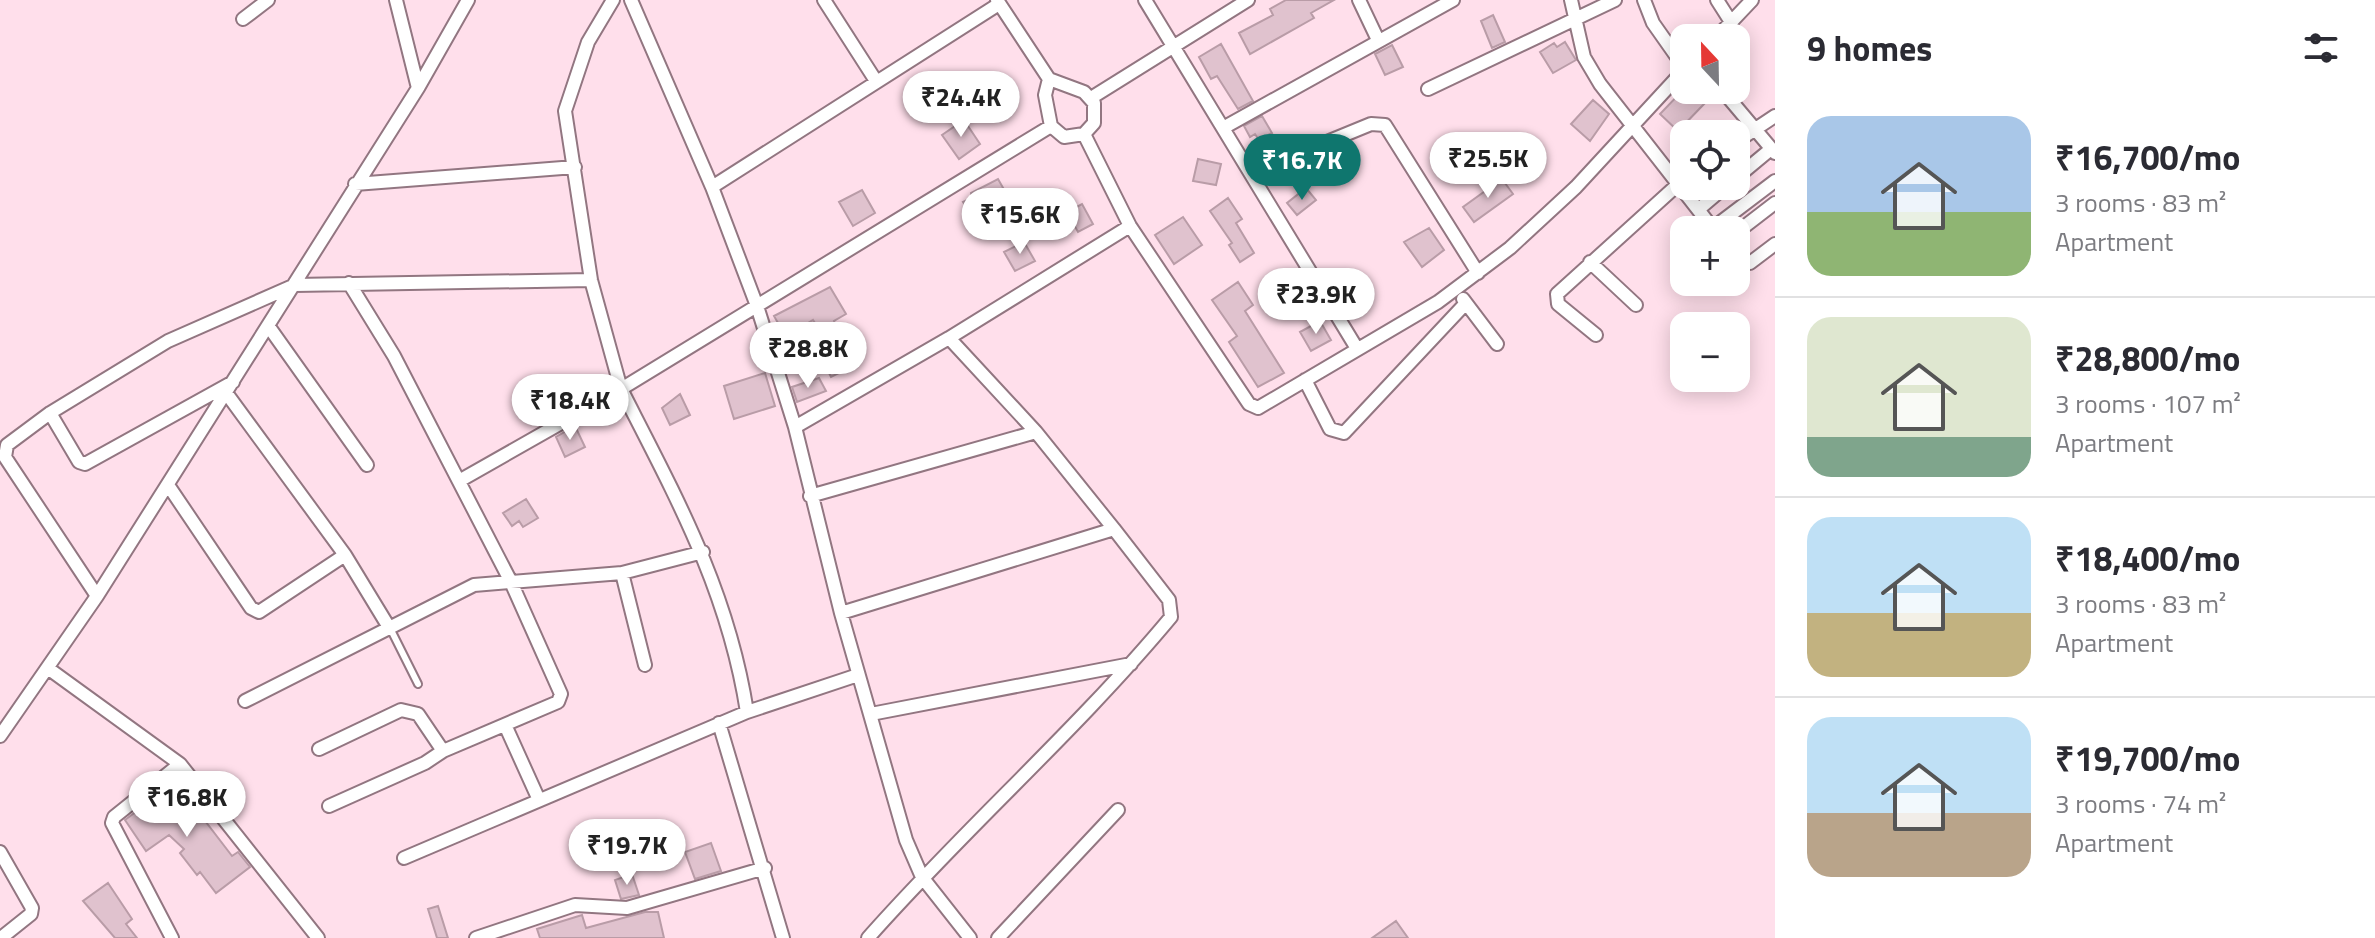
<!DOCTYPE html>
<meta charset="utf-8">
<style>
:root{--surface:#fff;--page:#f2f2f3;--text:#2b2b33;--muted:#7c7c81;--line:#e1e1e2;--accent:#0f766e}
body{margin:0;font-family:"Titillium Web",sans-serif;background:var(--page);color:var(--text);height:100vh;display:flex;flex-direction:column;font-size:30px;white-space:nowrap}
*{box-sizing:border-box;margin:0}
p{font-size:26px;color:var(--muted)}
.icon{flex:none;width:44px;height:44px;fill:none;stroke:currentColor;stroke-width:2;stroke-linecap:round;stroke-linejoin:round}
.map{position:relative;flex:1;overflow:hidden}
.details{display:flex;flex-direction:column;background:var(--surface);width:600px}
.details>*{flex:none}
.needle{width:52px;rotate:338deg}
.tools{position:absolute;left:1670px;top:24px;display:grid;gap:16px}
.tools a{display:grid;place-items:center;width:80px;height:80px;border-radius:16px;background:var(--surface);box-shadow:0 4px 20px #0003;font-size:40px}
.price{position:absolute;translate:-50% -68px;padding:0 18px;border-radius:28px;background:#fff;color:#222;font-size:26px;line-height:52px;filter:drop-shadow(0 2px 4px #0008)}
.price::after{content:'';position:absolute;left:50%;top:48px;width:24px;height:18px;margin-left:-12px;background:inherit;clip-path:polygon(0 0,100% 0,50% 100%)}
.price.active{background:var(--accent);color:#fff}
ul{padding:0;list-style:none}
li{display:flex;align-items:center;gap:24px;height:200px;padding:0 32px}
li+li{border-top:2px solid var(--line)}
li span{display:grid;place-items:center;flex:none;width:224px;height:160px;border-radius:24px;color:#555}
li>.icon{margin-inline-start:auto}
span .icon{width:96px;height:96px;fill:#fffc;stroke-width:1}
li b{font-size:34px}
h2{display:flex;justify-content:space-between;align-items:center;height:96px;padding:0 32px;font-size:34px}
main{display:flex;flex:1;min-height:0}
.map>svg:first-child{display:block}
.building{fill:#e0c2ce;stroke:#b99ca7;stroke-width:2}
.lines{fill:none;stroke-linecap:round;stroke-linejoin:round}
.lane-casing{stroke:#927681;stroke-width:10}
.street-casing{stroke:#927681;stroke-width:16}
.lane{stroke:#fff;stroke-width:6}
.street{stroke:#fff;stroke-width:12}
</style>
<main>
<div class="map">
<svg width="1775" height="938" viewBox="0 0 1775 938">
<rect width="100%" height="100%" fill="#ffdfeb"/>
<!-- building -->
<path class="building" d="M 1286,0 L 1334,0 L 1311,13 L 1314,18 L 1250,54 L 1239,33 L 1273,15 L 1270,9 Z
M 1493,15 L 1505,42 L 1492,48 L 1481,21 Z
M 1565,42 L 1576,60 L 1553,73 L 1540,52 L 1554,43 L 1557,47 Z
M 1221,44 L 1253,101 L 1238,109 L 1217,76 L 1211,79 L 1199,57 Z
M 1392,45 L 1403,67 L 1385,75 L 1375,54 Z
M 1684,89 L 1704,104 L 1678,131 L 1660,114 Z
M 1593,100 L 1609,114 L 1590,141 L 1571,124 Z
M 1262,116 L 1272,133 L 1259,140 L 1255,134 L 1250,137 L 1244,126 Z
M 964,120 L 980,144 L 959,159 L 942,135 Z
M 1198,159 L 1221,164 L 1216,185 L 1193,181 Z
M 998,179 L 1006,193 L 1000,196 L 1010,215 L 982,230 L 963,202 L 972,198 L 971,193 Z
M 1502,179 L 1513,194 L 1474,222 L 1463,207 Z
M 1306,188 L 1316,200 L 1297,215 L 1287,203 Z
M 862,190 L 875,213 L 853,226 L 839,202 Z
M 1228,198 L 1242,219 L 1236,223 L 1254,253 L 1240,262 L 1229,245 L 1232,243 L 1210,211 Z
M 1082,204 L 1093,224 L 1078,232 L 1067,212 Z
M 1183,217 L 1202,245 L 1174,264 L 1155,235 Z
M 1429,228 L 1444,250 L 1422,267 L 1404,242 Z
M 1024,242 L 1035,261 L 1015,271 L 1004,252 Z
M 1238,282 L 1253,305 L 1245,311 L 1284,373 L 1258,387 L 1229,342 L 1237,336 L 1212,300 Z
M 830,287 L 846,314 L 834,321 L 855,365 L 831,377 L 817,349 L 828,344 L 813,320 L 786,337 L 774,316 Z
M 1320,321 L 1331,340 L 1311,351 L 1300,332 Z
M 765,373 L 775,406 L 734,419 L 724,386 Z
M 819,378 L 826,391 L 797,402 L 792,387 Z
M 680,394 L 690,415 L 670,425 L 662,408 Z
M 575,426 L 585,447 L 565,457 L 556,437 Z
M 526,499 L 538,518 L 523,527 L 519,521 L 512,526 L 503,513 Z
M 170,786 L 186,816 L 197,806 L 209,819 L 206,822 L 232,856 L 238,852 L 250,867 L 216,893 L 200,872 L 197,875 L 180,853 L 184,849 L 169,835 L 146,851 L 125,820 Z
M 711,843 L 721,871 L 695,879 L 685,852 Z
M 632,874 L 639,895 L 621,899 L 615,880 Z
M 108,883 L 132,919 L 126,924 L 137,938 L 115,938 L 83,901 Z
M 438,906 L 448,938 L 437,938 L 428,909 Z
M 645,912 L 658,912 L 664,938 L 540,938 L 537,929 L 582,915 L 586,928 Z
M 1396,921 L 1408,938 L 1372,938 Z"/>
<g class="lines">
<defs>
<path id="lane" d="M 391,630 L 418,684"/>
<path id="street" d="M 396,0 L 418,88
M 613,0 L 588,42 L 565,111 L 591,280 L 621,389 L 1051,126
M 631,0 L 712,187 L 757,306 L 795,427 L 841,613 L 906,840 L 922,877 L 970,938
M 824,0 L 876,81
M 997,0 L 1049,79 L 1084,92 L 1094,103 L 1094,123 L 1084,134 L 1064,137 L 1051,126 L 1045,95 L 1049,79
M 1145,0 L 1356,347
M 1359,0 L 1378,40
M 1571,0 L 1584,57 L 1600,84 L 1714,230
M 1644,0 L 1653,23 L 1684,67
M 1717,0 L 1731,22
M 243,19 L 268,0
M 1716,38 L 1752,0
M 1428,89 L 1615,0
M 1722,90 L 1775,153
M 1091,98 L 1248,0
M 1223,128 L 1453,0
M 1084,134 L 1130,226 L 1249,404 L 1258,408 L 1438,302 L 1510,248 L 1576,187 L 1684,70
M 1736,142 L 1775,116
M 1310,149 L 1371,124 L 1385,125 L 1478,273
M 1736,178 L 1771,149
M 355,184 L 575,167
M 712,187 L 999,4
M 1699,209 L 1726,186
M 1713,228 L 1775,181
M 1736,233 L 1775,203
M 1590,262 L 1636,305
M 1736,262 L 1750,263 L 1775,244
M 1463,299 L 1497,344
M 269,327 L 367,465
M 1596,335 L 1558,304 L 1557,294 L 1684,179
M 1305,380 L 1330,429 L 1344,433 L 1466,303
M 50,413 L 79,462 L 85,464 L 233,382
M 795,427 L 949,338
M 459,481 L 621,389 C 676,497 728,590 747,712
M 168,485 L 251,608 L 259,612 L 345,555 L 227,394
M 810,496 L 1036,432
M 345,555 L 390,629
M 97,596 L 418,88 L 468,0
M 841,613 L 1114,529 L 1036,432 L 949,338 L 1130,226
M 645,665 L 622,573 L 703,552
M 49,669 L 180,764 L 318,938
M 245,701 L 474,585 L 622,573
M 871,714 L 1131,664
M 719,723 L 783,938
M 506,727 L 539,800
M 0,736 L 97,596 L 5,457 L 7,445 L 50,413 L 168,341 L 295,285 L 591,280
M 319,749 L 401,710 L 418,714 L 443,751 L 558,702 L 561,694 L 511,582 L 394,356 L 349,283
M 329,806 L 425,763 L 443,751
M 0,852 L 32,908 L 31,914 L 1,938
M 404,858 L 747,712 L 858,675
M 172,938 L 112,823 L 114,817 L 180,764
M 476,938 L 575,905 L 627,908 L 765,868
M 868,938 C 965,828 1077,730 1171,617 L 1169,600 L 1114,529
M 998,938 L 1118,810"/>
</defs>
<!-- lane casing -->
<use href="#lane" class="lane-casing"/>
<!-- street casing -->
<use href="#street" class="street-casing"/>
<!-- lane -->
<use href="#lane" class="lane"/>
<!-- street -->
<use href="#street" class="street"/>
</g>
</svg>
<div class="tools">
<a><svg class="needle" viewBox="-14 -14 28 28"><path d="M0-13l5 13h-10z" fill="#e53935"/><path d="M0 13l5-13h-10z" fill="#7c7c81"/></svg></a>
<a><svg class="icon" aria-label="locate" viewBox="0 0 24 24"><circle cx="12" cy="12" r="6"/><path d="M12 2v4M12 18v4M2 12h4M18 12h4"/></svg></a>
<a>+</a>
<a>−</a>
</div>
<b class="price" style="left:961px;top:139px">₹24.4K</b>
<b class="price" style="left:1488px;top:200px">₹25.5K</b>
<b class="price active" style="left:1302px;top:202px">₹16.7K</b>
<b class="price" style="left:1020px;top:256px">₹15.6K</b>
<b class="price" style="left:1316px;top:336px">₹23.9K</b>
<b class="price" style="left:808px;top:390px">₹28.8K</b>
<b class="price" style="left:570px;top:442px">₹18.4K</b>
<b class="price" style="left:187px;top:839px">₹16.8K</b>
<b class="price" style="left:627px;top:887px">₹19.7K</b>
</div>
<section class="details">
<h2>9 homes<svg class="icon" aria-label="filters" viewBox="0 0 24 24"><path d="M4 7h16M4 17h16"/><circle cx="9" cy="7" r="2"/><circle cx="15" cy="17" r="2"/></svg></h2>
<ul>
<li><span style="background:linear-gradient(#a9c7e8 60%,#8fb573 0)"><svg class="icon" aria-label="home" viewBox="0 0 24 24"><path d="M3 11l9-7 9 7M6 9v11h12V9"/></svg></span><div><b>₹16,700/mo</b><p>3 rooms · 83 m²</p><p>Apartment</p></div></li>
<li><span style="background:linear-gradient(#dfe7d0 75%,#7fa58c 0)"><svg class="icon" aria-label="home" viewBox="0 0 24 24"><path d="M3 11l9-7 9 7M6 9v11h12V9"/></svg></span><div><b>₹28,800/mo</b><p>3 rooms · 107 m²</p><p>Apartment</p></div></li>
<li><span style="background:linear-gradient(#bfe0f5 60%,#c2b280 0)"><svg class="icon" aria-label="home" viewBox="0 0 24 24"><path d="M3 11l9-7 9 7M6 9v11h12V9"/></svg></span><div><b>₹18,400/mo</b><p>3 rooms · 83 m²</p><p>Apartment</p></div></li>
<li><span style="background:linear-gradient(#bfe0f5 60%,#b9a48a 0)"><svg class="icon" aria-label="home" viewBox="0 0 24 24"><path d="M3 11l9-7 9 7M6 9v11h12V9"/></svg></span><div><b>₹19,700/mo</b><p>3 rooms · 74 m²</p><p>Apartment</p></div></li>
</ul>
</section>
</main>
